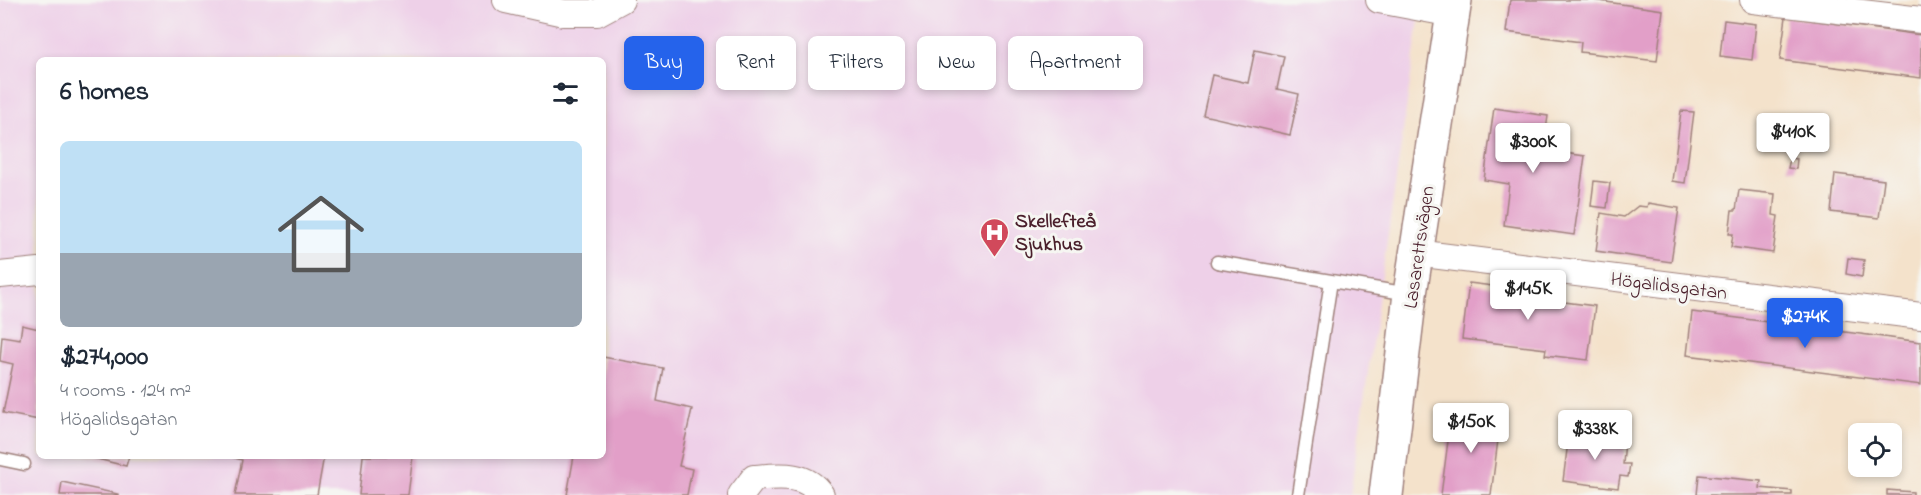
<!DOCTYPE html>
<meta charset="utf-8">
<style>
:root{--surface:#fff;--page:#f2f2f3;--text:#1f2937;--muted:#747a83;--line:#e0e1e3;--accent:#2563eb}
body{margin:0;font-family:"Indie Flower",sans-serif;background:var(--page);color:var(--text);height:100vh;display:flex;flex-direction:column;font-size:22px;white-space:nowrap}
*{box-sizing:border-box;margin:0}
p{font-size:20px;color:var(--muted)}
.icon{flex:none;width:33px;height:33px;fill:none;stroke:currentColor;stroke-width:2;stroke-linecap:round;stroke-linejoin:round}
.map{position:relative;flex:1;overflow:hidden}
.side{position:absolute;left:36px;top:57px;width:570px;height:402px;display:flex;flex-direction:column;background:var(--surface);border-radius:9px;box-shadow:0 3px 9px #0003}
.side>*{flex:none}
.guide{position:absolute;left:624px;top:36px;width:570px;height:54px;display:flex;gap:12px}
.tools{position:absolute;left:1848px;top:423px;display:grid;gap:12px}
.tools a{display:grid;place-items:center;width:54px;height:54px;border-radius:9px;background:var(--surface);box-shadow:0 3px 9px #0003;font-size:30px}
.price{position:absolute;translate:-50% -51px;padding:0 14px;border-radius:6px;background:#fff;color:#222;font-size:20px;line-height:39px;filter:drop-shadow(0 2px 3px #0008)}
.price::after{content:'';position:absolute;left:50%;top:36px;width:18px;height:14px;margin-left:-9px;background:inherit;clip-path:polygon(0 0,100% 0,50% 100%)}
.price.current{background:var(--accent);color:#fff}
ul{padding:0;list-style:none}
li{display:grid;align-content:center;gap:12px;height:318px;padding:0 24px}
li+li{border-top:2px solid var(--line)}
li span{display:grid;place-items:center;height:186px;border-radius:9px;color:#555}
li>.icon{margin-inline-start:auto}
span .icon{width:108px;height:108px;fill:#fffc;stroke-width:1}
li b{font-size:26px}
h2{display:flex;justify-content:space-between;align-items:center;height:72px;padding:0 24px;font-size:26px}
.tag{padding:0 21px;border-radius:9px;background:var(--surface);box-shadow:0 3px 9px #0003;font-size:21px;line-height:54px}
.tag.current{background:var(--accent);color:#fff}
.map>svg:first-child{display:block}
.built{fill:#eed0e8;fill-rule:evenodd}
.building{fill:#e29fc8}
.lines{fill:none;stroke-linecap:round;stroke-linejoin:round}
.lane-casing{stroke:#9f807b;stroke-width:15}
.street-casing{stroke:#9f807b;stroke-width:28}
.secondary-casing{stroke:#9f807b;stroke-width:36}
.lane{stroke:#fff;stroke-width:12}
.street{stroke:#fff;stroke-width:26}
.secondary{stroke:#fff;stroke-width:33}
.labels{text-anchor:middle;stroke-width:6;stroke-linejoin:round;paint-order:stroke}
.poi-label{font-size:20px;font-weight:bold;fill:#4a1f2b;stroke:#f6f6f2;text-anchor:start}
.street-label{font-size:20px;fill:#4a1f2b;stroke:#f6f6f2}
</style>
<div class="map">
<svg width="1921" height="495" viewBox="0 0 1921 495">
<rect width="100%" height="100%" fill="#f6f6f2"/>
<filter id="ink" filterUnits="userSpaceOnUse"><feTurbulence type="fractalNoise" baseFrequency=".0167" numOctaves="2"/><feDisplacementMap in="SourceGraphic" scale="12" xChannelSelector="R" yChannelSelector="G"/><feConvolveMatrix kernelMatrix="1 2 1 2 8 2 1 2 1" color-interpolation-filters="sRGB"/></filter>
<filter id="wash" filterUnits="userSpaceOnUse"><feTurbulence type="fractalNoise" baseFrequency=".008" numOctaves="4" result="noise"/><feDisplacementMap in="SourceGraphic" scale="24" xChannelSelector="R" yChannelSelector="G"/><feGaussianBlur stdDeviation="1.35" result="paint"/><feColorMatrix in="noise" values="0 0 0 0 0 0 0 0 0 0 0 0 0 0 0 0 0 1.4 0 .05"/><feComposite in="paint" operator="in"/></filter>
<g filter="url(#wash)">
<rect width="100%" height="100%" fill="#f4e2cb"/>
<!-- built -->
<path class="built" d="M 0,0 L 1422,0 L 1350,495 L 0,495 ZM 39,60 L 603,60 L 603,456 L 39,456 Z"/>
<g id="blocks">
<!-- building -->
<path class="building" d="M 1510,0 L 1592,0 L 1663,10 L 1657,61 L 1580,52 L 1581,42 L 1506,32 Z
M 1786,17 L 1921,35 L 1921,78 L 1780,60 Z
M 1724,20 L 1756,24 L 1752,60 L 1720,56 Z
M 1255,50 L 1284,56 L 1277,89 L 1299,94 L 1290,135 L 1203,115 L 1212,75 L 1248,83 Z
M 1494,108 L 1548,116 L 1543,150 L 1585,156 L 1574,235 L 1504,225 L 1509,184 L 1484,180 Z
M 1681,111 L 1694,112 L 1685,183 L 1672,181 Z
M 1790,158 L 1797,159 L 1796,169 L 1788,168 Z
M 1835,174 L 1884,180 L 1879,218 L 1831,212 Z
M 1594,181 L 1610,183 L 1607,208 L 1591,206 Z
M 1739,190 L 1775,194 L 1773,215 L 1778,216 L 1773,253 L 1731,247 L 1733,234 L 1729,234 L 1732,210 L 1736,210 Z
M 1648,203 L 1679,208 L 1671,262 L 1596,251 L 1601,213 L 1624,217 L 1638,206 L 1647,207 Z
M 1848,258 L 1864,260 L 1862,277 L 1846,274 Z
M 1469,283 L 1558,294 L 1557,301 L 1595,306 L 1588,360 L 1545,355 L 1546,349 L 1462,339 Z
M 1692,312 L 1921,342 L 1921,385 L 1687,355 Z
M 22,325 L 39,329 L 39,420 L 3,413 L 13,364 L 0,361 L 2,336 L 20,339 Z
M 603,357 L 663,368 L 657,401 L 692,409 L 679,466 L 692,469 L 687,495 L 567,495 L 574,456 L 603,456 Z
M 1452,410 L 1501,416 L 1491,495 L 1441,495 Z
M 1569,434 L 1625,441 L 1623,464 L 1630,464 L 1628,477 L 1620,476 L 1618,488 L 1563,481 Z
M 85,456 L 129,456 L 126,466 Z
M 228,456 L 324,456 L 317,495 L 235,495 L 242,460 Z
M 363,456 L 413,456 L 408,495 L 359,495 Z
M 1699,475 L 1761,481 L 1760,488 L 1792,491 L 1792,495 L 1697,495 Z
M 62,482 L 118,494 L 118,495 L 60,495 Z
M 1887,490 L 1913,492 L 1913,495 L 1887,495 Z"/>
</g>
</g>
<g filter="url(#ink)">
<use href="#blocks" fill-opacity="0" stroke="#9f807b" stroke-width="1.5"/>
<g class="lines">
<defs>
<path id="lane" d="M 1217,262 L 1409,294
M 0,459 L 24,464
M 1298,495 L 1331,281"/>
<path id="street" d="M 506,0 L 564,13 L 597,13 L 621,0
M 1379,0 L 1453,14
M 1753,0 L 1921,20
M 1416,253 L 1921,316
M 0,275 L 39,271
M 741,495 L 754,478 C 779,476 806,472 821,495"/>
<path id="secondary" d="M 1386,495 L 1410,294 L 1455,0"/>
</defs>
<!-- lane casing -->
<use href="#lane" class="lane-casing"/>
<!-- street casing -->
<use href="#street" class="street-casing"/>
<!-- secondary casing -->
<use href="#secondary" class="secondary-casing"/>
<!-- lane -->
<use href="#lane" class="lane"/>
<!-- street -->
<use href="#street" class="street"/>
<!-- secondary -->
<use href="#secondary" class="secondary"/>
</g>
</g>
<!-- icons -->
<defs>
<symbol id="hospital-pin" viewBox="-11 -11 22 30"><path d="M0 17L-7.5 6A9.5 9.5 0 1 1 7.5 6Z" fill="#d1495b" stroke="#f6f6f2"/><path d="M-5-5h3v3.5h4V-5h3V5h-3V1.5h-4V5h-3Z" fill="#fff"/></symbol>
</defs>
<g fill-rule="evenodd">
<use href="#hospital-pin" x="978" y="216" width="33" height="45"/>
</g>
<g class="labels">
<!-- poi labels -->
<g class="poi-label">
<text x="1015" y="227">Skellefteå<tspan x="1015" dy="23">Sjukhus</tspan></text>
</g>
<!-- street labels -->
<g class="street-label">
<text transform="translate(1418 247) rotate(-82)" y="7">Lasarettsvägen</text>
<text transform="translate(1669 285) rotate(7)" y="7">Högalidsgatan</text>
</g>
</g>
</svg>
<div class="tools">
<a><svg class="icon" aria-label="locate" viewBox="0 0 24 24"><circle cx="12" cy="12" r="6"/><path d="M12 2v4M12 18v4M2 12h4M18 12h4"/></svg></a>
</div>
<b class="price" style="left:1793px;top:164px">$410K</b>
<b class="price" style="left:1533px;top:174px">$300K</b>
<b class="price" style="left:1528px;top:321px">$145K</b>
<b class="price current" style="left:1805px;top:349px">$274K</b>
<b class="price" style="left:1471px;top:454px">$150K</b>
<b class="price" style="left:1595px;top:461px">$338K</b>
<div class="guide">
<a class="tag current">Buy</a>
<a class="tag">Rent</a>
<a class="tag">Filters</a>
<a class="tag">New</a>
<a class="tag">Apartment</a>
</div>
<section class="side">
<h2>6 homes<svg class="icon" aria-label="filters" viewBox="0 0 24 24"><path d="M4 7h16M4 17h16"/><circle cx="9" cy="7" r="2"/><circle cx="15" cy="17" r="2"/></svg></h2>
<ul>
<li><span style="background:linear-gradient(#bfe0f5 60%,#9aa5b1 0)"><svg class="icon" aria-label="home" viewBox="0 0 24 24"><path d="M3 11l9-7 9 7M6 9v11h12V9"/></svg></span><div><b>$274,000</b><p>4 rooms · 124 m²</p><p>Högalidsgatan</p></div></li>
</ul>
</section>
</div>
